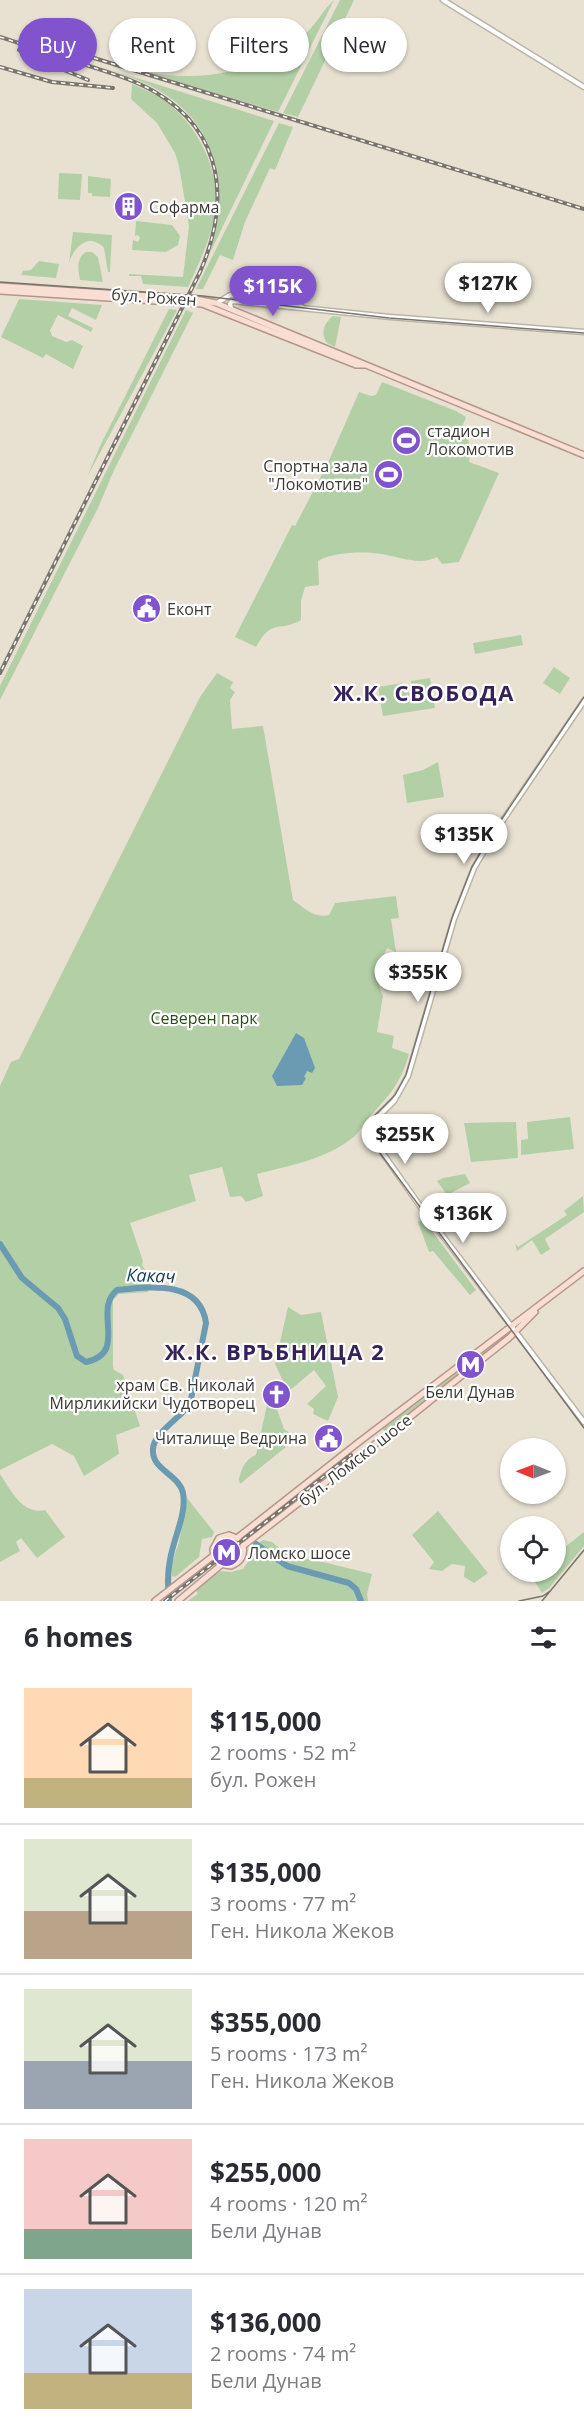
<!DOCTYPE html>
<meta charset="utf-8">
<style>
:root{--surface:#fff;--page:#f7f7f7;--text:#2b2b33;--muted:#7c7c81;--line:#e1e1e2;--accent:#8154cd}
body{margin:0;font-family:"Open Sans",sans-serif;background:var(--page);color:var(--text);height:100vh;display:flex;flex-direction:column;font-size:22px;white-space:nowrap}
*{box-sizing:border-box;margin:0}
p{font-size:20px;color:var(--muted)}
.icon{flex:none;width:33px;height:33px;fill:none;stroke:currentColor;stroke-width:2;stroke-linecap:round;stroke-linejoin:round}
.map{position:relative;height:1601px;overflow:hidden}
.panel{display:flex;flex-direction:column;background:var(--surface);flex:1}
.panel>*{flex:none}
.hud{position:absolute;left:18px;top:18px;width:549px;height:54px;display:flex;gap:12px}
.needle{width:39px;rotate:271deg}
.buttons{position:absolute;left:500px;top:1438px;display:grid;gap:12px}
.buttons a{display:grid;place-items:center;width:66px;height:66px;border-radius:50%;background:var(--surface);box-shadow:0 2px 4px #0004;font-size:30px}
.price{position:absolute;translate:-50% -51px;padding:0 14px;border-radius:21px;background:#fff;color:#222;font-size:20px;line-height:39px;filter:drop-shadow(0 2px 3px #0008)}
.price::after{content:'';position:absolute;left:50%;top:36px;width:18px;height:14px;margin-left:-9px;background:inherit;clip-path:polygon(0 0,100% 0,50% 100%)}
.price.active{background:var(--accent);color:#fff}
ul{padding:0;list-style:none}
li{display:flex;align-items:center;gap:18px;height:150px;padding:0 24px}
li+li{border-top:2px solid var(--line)}
li span{display:grid;place-items:center;flex:none;width:168px;height:120px;border-radius:0px;color:#555}
li>.icon{margin-inline-start:auto}
span .icon{width:72px;height:72px;fill:#fffc;stroke-width:1}
li b{font-size:26px}
h2{display:flex;justify-content:space-between;align-items:center;height:72px;padding:0 24px;font-size:26px}
.chip{padding:0 21px;border-radius:27px;background:var(--surface);box-shadow:0 2px 4px #0004;font-size:21px;line-height:54px}
.chip.active{background:var(--accent);color:#fff}
.map>svg:first-child{display:block}
.green{fill:#b3cfa6}
.water{fill:#6a9bb3}
.lines{fill:none;stroke-linecap:round;stroke-linejoin:round}
.river{stroke:#6a9bb3;stroke-width:6}
.minor-casing{stroke:#bbb4a6;stroke-width:7}
.major-casing{stroke:#b5968a;stroke-width:8}
.minor{stroke:#fff;stroke-width:4}
.major{stroke:#f9ded4;stroke-width:5}
.tram{stroke:#7a756c;stroke-width:1.5}
.rail-casing{stroke:#7a756c;stroke-width:4}
.rail{stroke:#fff;stroke-width:1.5;stroke-dasharray:4.5;stroke-linecap:butt}
.labels{text-anchor:middle;stroke-width:4.5;stroke-linejoin:round;paint-order:stroke}
.poi-label{font-size:16px;fill:#3d3a34;stroke:#fff;text-anchor:start}
.street-label{font-size:16px;fill:#3d3a34;stroke:#fff}
.park-label{font-size:16px;fill:#2a4d14;stroke:#fff}
.water-label{font-size:18px;font-style:italic;fill:#153f52;stroke:#fff}
.district-label{font-size:22px;font-weight:bold;letter-spacing:1.5px;fill:#36215b;stroke:#fff}
</style>
<div class="map">
<svg width="584" height="1601" viewBox="0 0 584 1601">
<rect width="100%" height="100%" fill="#e8e1d2"/>
<!-- green -->
<path class="green" d="M 334,0 L 278,112 L 142,71 C 200,83 257,74 304,35 C 316,25 323,10 334,0 Z
M 340,0 L 354,0 L 298,117 L 283,113 Z
M 79,60 L 274,121 L 209,255 C 228,199 223,139 173,100 C 146,79 110,70 79,60 Z
M 132,84 C 143,89 155,94 165,101 C 200,127 223,175 214,219 C 209,242 198,266 188,287 L 143,284 L 141,276 L 129,276 L 129,274 L 183,277 L 189,226 L 179,166 L 175,153 L 157,123 L 131,99 Z
M 279,123 L 293,127 L 275,170 L 270,168 L 245,222 L 233,260 L 220,255 L 203,289 L 196,289 Z
M 59,173 L 82,174 L 80,200 L 58,199 Z
M 88,176 L 111,179 L 110,197 L 92,196 L 92,193 L 88,193 Z
M 136,221 L 172,225 L 180,236 L 178,245 L 166,252 L 132,250 L 133,240 L 138,242 L 140,238 L 138,235 L 135,236 Z
M 73,232 L 112,235 L 110,272 L 108,272 L 104,248 C 90,232 74,246 69,263 Z
M 86,252 L 92,252 L 98,257 L 103,282 L 80,280 C 78,270 76,258 86,252 Z
M 39,261 L 59,264 L 56,278 L 21,275 L 23,271 L 31,270 Z
M 19,299 L 102,305 L 96,320 L 72,308 L 68,316 L 93,328 L 91,332 L 58,315 L 50,330 L 52,336 L 66,342 L 72,340 L 83,346 L 73,369 L 46,354 L 43,358 L 1,337 Z
M 169,309 L 177,310 L 87,477 L 101,444 Z
M 186,310 L 193,313 L 114,470 L 98,508 L 0,700 L 0,686 Z
M 333,316 L 341,317 L 335,347 L 327,343 C 320,334 324,323 333,316 Z
M 382,382 L 456,411 L 466,417 L 463,425 L 471,449 L 469,462 L 499,473 L 459,562 L 442,564 L 437,557 C 421,566 399,557 382,554 C 365,551 332,552 318,561 L 319,585 L 305,587 L 301,601 L 301,620 C 277,633 272,618 256,647 L 235,637 L 292,525 L 295,526 L 327,465 L 359,392 L 371,396 L 376,395 Z
M 521,635 L 523,645 L 475,654 L 473,643 Z
M 554,667 L 570,678 L 560,694 L 543,683 Z
M 217,673 L 233,682 L 230,688 L 235,692 L 230,700 L 232,729 L 263,726 L 293,900 C 303,907 315,919 329,915 L 335,903 L 396,896 L 399,918 L 391,919 L 396,952 L 387,948 L 375,975 L 383,996 L 377,1032 L 394,1036 L 392,1048 L 409,1054 C 400,1086 388,1096 367,1120 C 363,1124 360,1131 356,1135 C 328,1159 292,1165 257,1174 L 263,1196 L 246,1202 L 241,1196 L 230,1197 L 222,1167 L 189,1175 L 196,1201 L 130,1223 L 143,1261 L 142,1265 L 151,1280 L 148,1292 L 119,1294 L 113,1300 L 113,1366 L 114,1370 L 123,1375 L 140,1426 L 116,1435 L 119,1454 L 84,1476 L 74,1456 L 52,1444 L 0,1470 L 0,1086 L 11,1062 L 19,1059 L 200,697 Z
M 430,678 L 435,708 L 383,716 L 378,687 L 402,683 L 404,693 L 412,692 L 411,681 Z
M 438,762 L 444,797 L 407,803 L 403,775 L 423,770 Z
M 570,1117 L 574,1149 L 521,1155 L 521,1140 L 528,1139 L 527,1122 Z
M 516,1122 L 518,1158 L 471,1162 L 464,1123 Z
M 465,1174 L 470,1183 L 447,1195 L 437,1181 L 443,1178 Z
M 583,1196 L 584,1212 L 545,1239 L 550,1249 L 541,1255 L 532,1240 L 517,1251 L 515,1243 L 518,1247 L 567,1215 L 564,1211 Z
M 423,1219 L 476,1290 L 470,1295 L 433,1251 L 429,1252 L 418,1222 Z
M 288,1307 L 301,1315 L 321,1312 L 338,1397 L 328,1421 L 313,1414 L 314,1409 L 307,1404 L 326,1386 L 314,1370 L 288,1392 L 275,1364 Z
M 506,1334 L 507,1336 L 386,1433 L 382,1428 Z
M 267,1405 L 272,1405 L 277,1409 L 284,1429 L 297,1438 L 240,1484 L 239,1479 C 242,1468 244,1460 256,1455 Z
M 0,1474 C 11,1490 22,1515 45,1510 L 65,1537 L 37,1558 L 21,1538 L 16,1542 L 20,1551 L 0,1562 Z
M 187,1498 L 214,1532 L 212,1537 L 202,1539 L 199,1557 L 175,1577 L 172,1576 L 171,1565 L 179,1542 Z
M 438,1511 L 488,1573 L 474,1583 L 464,1577 L 465,1566 L 452,1564 L 442,1571 L 429,1569 L 434,1562 L 412,1535 Z
M 584,1532 L 584,1546 L 550,1587 L 542,1593 L 530,1574 L 533,1572 L 555,1572 L 555,1555 Z
M 263,1540 L 272,1542 L 291,1557 L 315,1560 L 372,1574 L 367,1594 L 368,1601 L 187,1601 L 198,1594 L 195,1588 L 220,1571 L 231,1572 L 243,1569 L 250,1559 L 253,1547 Z"/>
<!-- water -->
<path class="water" d="M 296,1033 L 304,1038 L 315,1068 L 312,1073 L 307,1071 L 304,1077 L 306,1078 L 302,1085 L 277,1086 L 272,1076 Z"/>
<g class="lines">
<!-- river -->
<path class="river" d="M 0,1244 L 22,1278 L 58,1308 L 65,1319 L 77,1356 L 86,1362 C 129,1353 92,1310 117,1290 C 148,1287 200,1279 206,1323 L 190,1404 C 181,1417 153,1434 153,1449 C 151,1470 179,1474 183,1493 C 187,1514 173,1539 170,1560 C 167,1574 168,1587 169,1601
M 256,1544 L 287,1566 L 349,1583 L 356,1589 L 361,1601"/>
<defs>
<path id="minor" d="M 443,0 L 584,87
M 217,303 L 230,295 L 292,303 L 302,307
M 231,308 L 230,304 L 232,301 L 390,317 L 584,332
M 584,701 L 497,829 L 474,868 L 454,919 L 408,1076 L 394,1101 L 371,1124 L 372,1138 L 420,1206 L 584,1422"/>
<path id="major" d="M 0,286 L 195,299 L 216,303 L 584,455
M 0,291 L 202,304 L 356,365 L 365,365
M 237,1538 L 359,1442 L 584,1271
M 243,1546 L 405,1421 L 509,1338 L 535,1312
M 214,1558 L 213,1549 L 219,1538 L 229,1535 L 239,1539
M 219,1564 L 231,1566 C 241,1562 245,1555 243,1545
M 155,1601 L 213,1556
M 178,1601 L 221,1565"/>
</defs>
<!-- minor casing -->
<use href="#minor" class="minor-casing"/>
<!-- major casing -->
<use href="#major" class="major-casing"/>
<!-- minor -->
<use href="#minor" class="minor"/>
<!-- major -->
<use href="#major" class="major"/>
<!-- tram -->
<path class="tram" d="M 0,282 L 203,296 L 389,318 L 584,333
M 584,697 L 491,835 L 472,867 L 452,918 L 406,1075 L 395,1095 L 368,1122 L 366,1128 L 371,1141 L 584,1428
M 519,1601 L 543,1596 L 550,1591
M 542,1601 L 584,1550"/>
<defs>
<path id="rail" d="M 0,37 C 28,46 55,55 83,64 C 107,72 133,79 155,92 C 225,133 230,203 200,272 L 0,673
M 19,50 L 35,58 L 88,80
M 68,50 L 584,209
M 0,67 L 52,82 L 113,88
M 165,1601 L 351,1455"/>
</defs>
<!-- rail casing -->
<use href="#rail" class="rail-casing"/>
<!-- rail -->
<use href="#rail" class="rail"/>
</g>
<!-- icons -->
<defs>
<symbol id="building-disc" viewBox="-11 -11 22 22"><circle r="9.5" fill="#8154cd" stroke="#fff"/><path d="M-4-6H4V6H1V3H-1V6H-4ZM-2.5-4.3h1.7v1.8h-1.7ZM.8-4.3h1.7v1.8H.8ZM-2.5-1h1.7V.8h-1.7ZM.8-1h1.7V.8H.8Z" fill="#fff"/></symbol>
<symbol id="stadium-disc" viewBox="-11 -11 22 22"><circle r="9.5" fill="#8154cd" stroke="#fff"/><path d="M0-5a6.5 5 0 1 0 0 10a6.5 5 0 1 0 0-10ZM-3.5-1.8h7v3.6h-7Z" fill="#fff"/></symbol>
<symbol id="civic-disc" viewBox="-11 -11 22 22"><circle r="9.5" fill="#8154cd" stroke="#fff"/><path d="M-.6-6.5H3V-4.5H.6V-3L4-1V1h2V6H-6V1h2V-1L-.6-3ZM-1.2 2.5V6h2.4V2.5Z" fill="#fff"/></symbol>
<symbol id="metro-disc" viewBox="-11 -11 22 22"><circle r="9.5" fill="#8154cd" stroke="#fff"/><path d="M-5.5 5V-5H-3L0 0L3-5H5.5V5H3V-.5L0 4L-3-.5V5Z" fill="#fff"/></symbol>
<symbol id="church-disc" viewBox="-11 -11 22 22"><circle r="9.5" fill="#8154cd" stroke="#fff"/><path d="M-1.2-6h2.4v3.5h3.3v2.4h-3.3V6h-2.4V-.1h-3.3v-2.4h3.3Z" fill="#fff"/></symbol>
</defs>
<g fill-rule="evenodd">
<use href="#building-disc" x="112" y="190" width="33" height="33"/>
<use href="#stadium-disc" x="390" y="424" width="33" height="33"/>
<use href="#stadium-disc" x="372" y="458" width="33" height="33"/>
<use href="#civic-disc" x="130" y="592" width="33" height="33"/>
<use href="#metro-disc" x="454" y="1348" width="33" height="33"/>
<use href="#church-disc" x="260" y="1378" width="33" height="33"/>
<use href="#civic-disc" x="312" y="1422" width="33" height="33"/>
<use href="#metro-disc" x="210" y="1536" width="33" height="33"/>
</g>
<g class="labels">
<!-- poi labels -->
<g class="poi-label">
<text x="149" y="213">Софарма</text>
<text x="427" y="437">стадион<tspan x="427" dy="18">Локомотив</tspan></text>
<text x="368" y="472" text-anchor="end">Спортна зала<tspan x="368" dy="18">"Локомотив"</tspan></text>
<text x="167" y="615">Еконт</text>
<text x="255" y="1391" text-anchor="end">храм Св. Николай<tspan x="255" dy="18">Мирликийски Чудотворец</tspan></text>
<text x="470" y="1398" text-anchor="middle">Бели Дунав</text>
<text x="307" y="1444" text-anchor="end">Читалище Ведрина</text>
<text x="248" y="1559">Ломско шосе</text>
</g>
<!-- street labels -->
<g class="street-label">
<text transform="translate(154 297) rotate(4)" y="6">бул. Рожен</text>
<text transform="translate(355 1460) rotate(-38)" y="6">бул. Ломско шосе</text>
</g>
<!-- park labels -->
<g class="park-label">
<text x="204" y="1024">Северен парк</text>
</g>
<!-- water labels -->
<g class="water-label">
<text transform="translate(151 1276) rotate(2)" y="6">Какач</text>
</g>
<!-- district labels -->
<g class="district-label">
<text x="424" y="701">Ж.К. СВОБОДА</text>
<text x="275" y="1360">Ж.К. ВРЪБНИЦА 2</text>
</g>
</g>
</svg>
<div class="buttons">
<a><svg class="needle" viewBox="-14 -14 28 28"><path d="M0-13l5 13h-10z" fill="#e53935"/><path d="M0 13l5-13h-10z" fill="#7c7c81"/></svg></a>
<a><svg class="icon" aria-label="locate" viewBox="0 0 24 24"><circle cx="12" cy="12" r="6"/><path d="M12 2v4M12 18v4M2 12h4M18 12h4"/></svg></a>
</div>
<b class="price" style="left:488px;top:314px">$127K</b>
<b class="price active" style="left:273px;top:317px">$115K</b>
<b class="price" style="left:464px;top:865px">$135K</b>
<b class="price" style="left:418px;top:1003px">$355K</b>
<b class="price" style="left:405px;top:1165px">$255K</b>
<b class="price" style="left:463px;top:1244px">$136K</b>
<div class="hud">
<a class="chip active">Buy</a>
<a class="chip">Rent</a>
<a class="chip">Filters</a>
<a class="chip">New</a>
</div>
</div>
<section class="panel">
<h2>6 homes<svg class="icon" aria-label="filters" viewBox="0 0 24 24"><path d="M4 7h16M4 17h16"/><circle cx="9" cy="7" r="2"/><circle cx="15" cy="17" r="2"/></svg></h2>
<ul>
<li><span style="background:linear-gradient(#ffd9b3 75%,#c2b280 0)"><svg class="icon" aria-label="home" viewBox="0 0 24 24"><path d="M3 11l9-7 9 7M6 9v11h12V9"/></svg></span><div><b>$115,000</b><p>2 rooms · 52 m²</p><p>бул. Рожен</p></div></li>
<li><span style="background:linear-gradient(#dfe7d0 60%,#b9a48a 0)"><svg class="icon" aria-label="home" viewBox="0 0 24 24"><path d="M3 11l9-7 9 7M6 9v11h12V9"/></svg></span><div><b>$135,000</b><p>3 rooms · 77 m²</p><p>Ген. Никола Жеков</p></div></li>
<li><span style="background:linear-gradient(#dfe7d0 60%,#9aa5b1 0)"><svg class="icon" aria-label="home" viewBox="0 0 24 24"><path d="M3 11l9-7 9 7M6 9v11h12V9"/></svg></span><div><b>$355,000</b><p>5 rooms · 173 m²</p><p>Ген. Никола Жеков</p></div></li>
<li><span style="background:linear-gradient(#f6c9c9 75%,#7fa58c 0)"><svg class="icon" aria-label="home" viewBox="0 0 24 24"><path d="M3 11l9-7 9 7M6 9v11h12V9"/></svg></span><div><b>$255,000</b><p>4 rooms · 120 m²</p><p>Бели Дунав</p></div></li>
<li><span style="background:linear-gradient(#c9d6e8 70%,#c2b280 0)"><svg class="icon" aria-label="home" viewBox="0 0 24 24"><path d="M3 11l9-7 9 7M6 9v11h12V9"/></svg></span><div><b>$136,000</b><p>2 rooms · 74 m²</p><p>Бели Дунав</p></div></li>
</ul>
</section>
